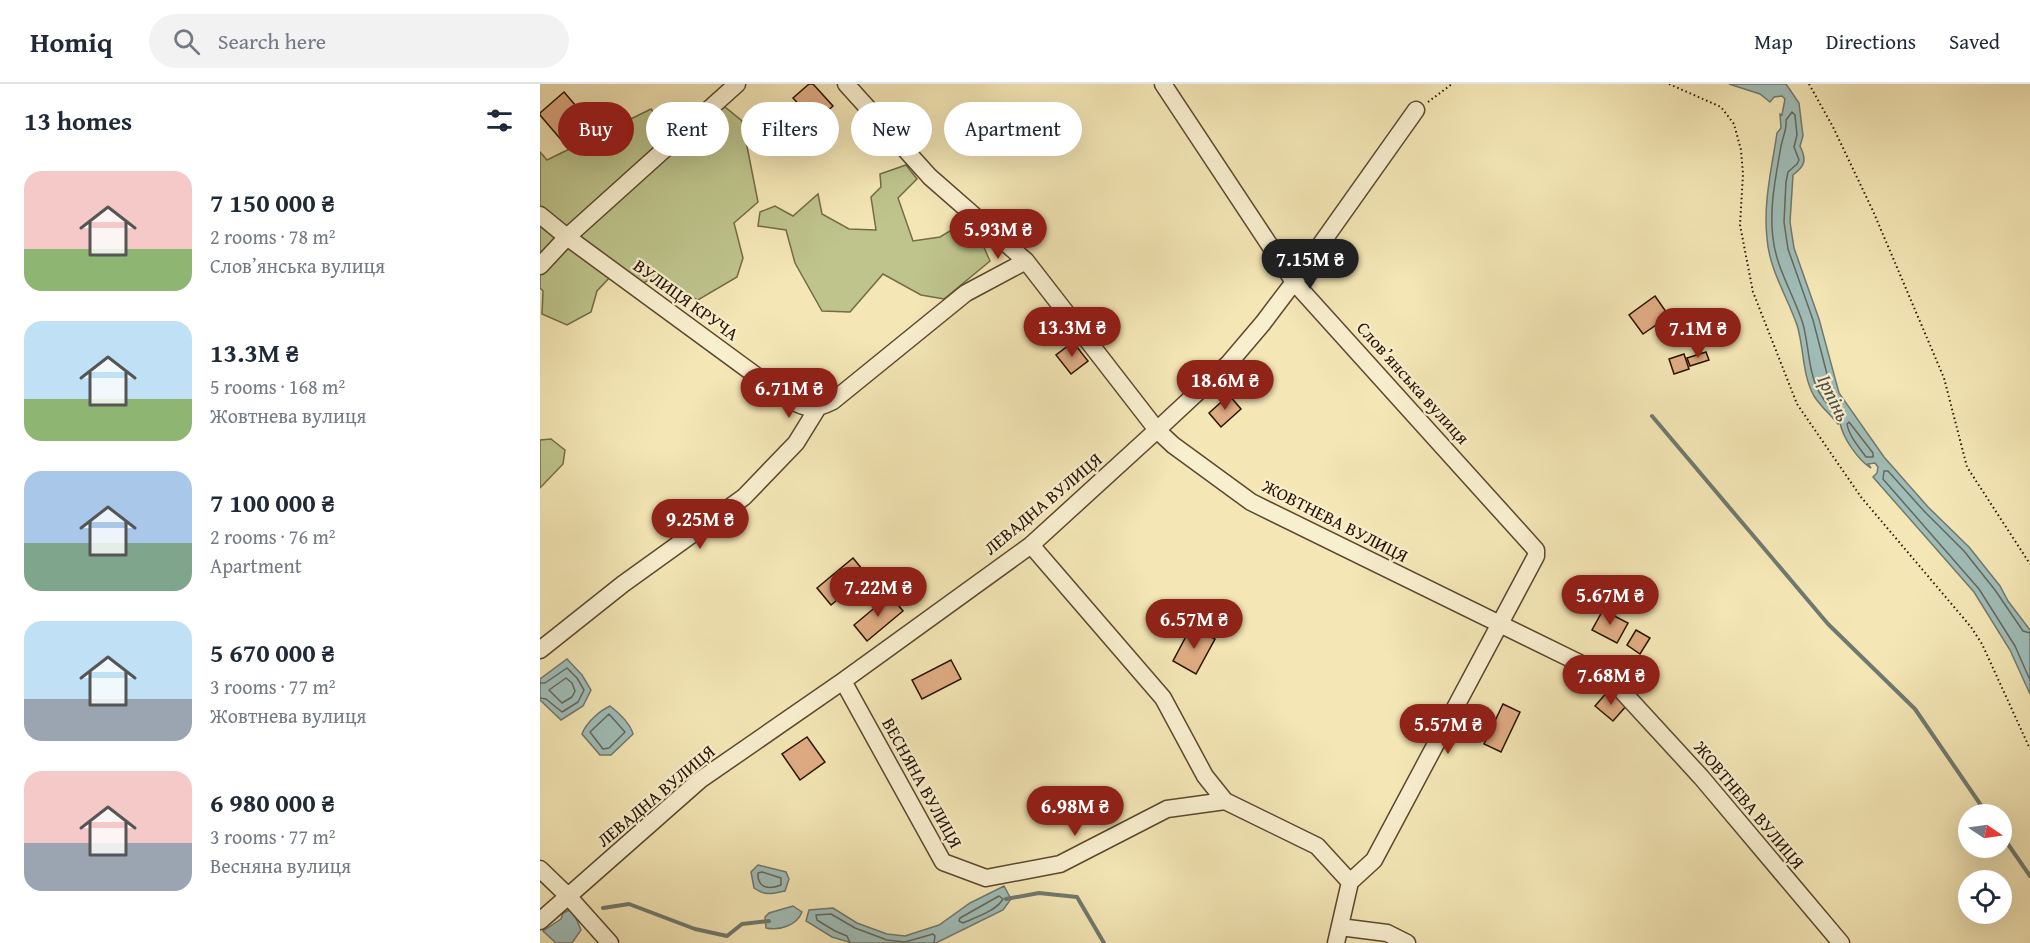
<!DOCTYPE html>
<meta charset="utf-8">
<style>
:root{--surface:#fff;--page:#f2f2f3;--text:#1f2937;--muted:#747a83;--line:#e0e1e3;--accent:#8f2418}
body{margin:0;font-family:"Gentium Book Plus",serif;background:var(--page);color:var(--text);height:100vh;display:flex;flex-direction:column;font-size:22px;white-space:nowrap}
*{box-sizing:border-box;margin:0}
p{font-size:20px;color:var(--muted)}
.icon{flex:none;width:33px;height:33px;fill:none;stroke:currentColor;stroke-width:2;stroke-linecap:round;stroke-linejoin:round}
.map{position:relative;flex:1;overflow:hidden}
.side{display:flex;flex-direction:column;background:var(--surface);width:540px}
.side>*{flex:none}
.banner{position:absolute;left:18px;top:18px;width:570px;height:54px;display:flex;gap:12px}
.needle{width:39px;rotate:103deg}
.controls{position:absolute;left:1418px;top:720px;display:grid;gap:12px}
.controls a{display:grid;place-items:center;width:54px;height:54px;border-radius:50%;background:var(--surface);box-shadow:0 6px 24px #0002;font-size:30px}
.price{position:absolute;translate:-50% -51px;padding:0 14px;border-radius:21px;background:var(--accent);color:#fff;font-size:20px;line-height:39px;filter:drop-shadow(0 2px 3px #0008)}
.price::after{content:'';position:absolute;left:50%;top:36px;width:18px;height:14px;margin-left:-9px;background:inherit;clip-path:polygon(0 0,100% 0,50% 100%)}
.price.current{background:#222;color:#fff}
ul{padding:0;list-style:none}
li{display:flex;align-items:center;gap:18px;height:150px;padding:0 24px}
li span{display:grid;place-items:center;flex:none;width:168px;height:120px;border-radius:18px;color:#555}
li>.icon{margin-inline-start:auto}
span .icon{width:72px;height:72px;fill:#fffc;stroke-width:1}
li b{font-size:26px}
h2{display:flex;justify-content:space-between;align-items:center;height:72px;padding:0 24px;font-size:26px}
.pill{padding:0 21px;border-radius:27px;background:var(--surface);box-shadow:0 6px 24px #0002;font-size:21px;line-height:54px}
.pill.current{background:var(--accent);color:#fff}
header{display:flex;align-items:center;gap:36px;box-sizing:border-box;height:84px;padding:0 30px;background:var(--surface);border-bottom:2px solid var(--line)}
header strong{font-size:28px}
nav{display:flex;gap:33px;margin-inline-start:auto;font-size:21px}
.search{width:420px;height:54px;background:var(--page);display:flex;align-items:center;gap:15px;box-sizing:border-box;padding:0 21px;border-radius:33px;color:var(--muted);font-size:22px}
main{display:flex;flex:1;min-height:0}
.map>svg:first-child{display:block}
.green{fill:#bec48c;stroke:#736c46;stroke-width:1.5}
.water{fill:#a0bdb8;stroke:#70796f;stroke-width:1.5}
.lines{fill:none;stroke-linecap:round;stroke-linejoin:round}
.shore{stroke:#64685c;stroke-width:1.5}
.stream{stroke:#70796f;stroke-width:4}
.building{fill:#e0ac83;stroke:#281301;stroke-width:1.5}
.minor-casing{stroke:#5b482e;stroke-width:19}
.path{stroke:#281301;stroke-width:2;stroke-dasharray:1.5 3;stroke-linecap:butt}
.minor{stroke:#f8efcf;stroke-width:16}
.labels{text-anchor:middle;stroke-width:4.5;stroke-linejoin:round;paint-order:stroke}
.street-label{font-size:18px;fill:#281301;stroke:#f8efcf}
.water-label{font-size:20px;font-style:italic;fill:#524e41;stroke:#f8efcf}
</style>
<header>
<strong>Homiq</strong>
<div class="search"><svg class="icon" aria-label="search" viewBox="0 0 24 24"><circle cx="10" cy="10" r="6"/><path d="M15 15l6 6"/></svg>Search here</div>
<nav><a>Map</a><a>Directions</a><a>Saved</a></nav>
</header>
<main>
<section class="side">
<h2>13 homes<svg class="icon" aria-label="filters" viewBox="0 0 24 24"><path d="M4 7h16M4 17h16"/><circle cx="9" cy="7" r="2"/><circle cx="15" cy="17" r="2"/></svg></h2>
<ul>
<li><span style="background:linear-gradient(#f6c9c9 65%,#8fb573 0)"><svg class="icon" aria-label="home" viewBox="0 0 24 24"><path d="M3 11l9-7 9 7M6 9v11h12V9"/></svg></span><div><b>7 150 000 ₴</b><p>2 rooms · 78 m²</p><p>Словʼянська вулиця</p></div></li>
<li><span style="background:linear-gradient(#bfe0f5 65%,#8fb573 0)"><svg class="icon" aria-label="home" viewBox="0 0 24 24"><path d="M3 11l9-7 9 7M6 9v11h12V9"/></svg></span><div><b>13.3M ₴</b><p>5 rooms · 168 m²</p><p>Жовтнева вулиця</p></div></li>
<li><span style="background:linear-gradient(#a9c7e8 60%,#7fa58c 0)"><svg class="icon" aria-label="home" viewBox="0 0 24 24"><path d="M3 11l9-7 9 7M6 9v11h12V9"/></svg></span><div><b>7 100 000 ₴</b><p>2 rooms · 76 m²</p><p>Apartment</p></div></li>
<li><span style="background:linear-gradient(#bfe0f5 65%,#9aa5b1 0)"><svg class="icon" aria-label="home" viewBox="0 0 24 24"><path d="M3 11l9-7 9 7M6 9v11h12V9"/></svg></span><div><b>5 670 000 ₴</b><p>3 rooms · 77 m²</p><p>Жовтнева вулиця</p></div></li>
<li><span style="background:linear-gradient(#f6c9c9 60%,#9aa5b1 0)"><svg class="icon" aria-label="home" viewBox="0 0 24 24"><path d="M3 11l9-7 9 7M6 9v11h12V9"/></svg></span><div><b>6 980 000 ₴</b><p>3 rooms · 77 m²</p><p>Весняна вулиця</p></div></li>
</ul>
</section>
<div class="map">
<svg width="1490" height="859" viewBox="0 0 1490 859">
<rect width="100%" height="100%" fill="#f4e6b5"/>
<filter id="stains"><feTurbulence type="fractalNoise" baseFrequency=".00333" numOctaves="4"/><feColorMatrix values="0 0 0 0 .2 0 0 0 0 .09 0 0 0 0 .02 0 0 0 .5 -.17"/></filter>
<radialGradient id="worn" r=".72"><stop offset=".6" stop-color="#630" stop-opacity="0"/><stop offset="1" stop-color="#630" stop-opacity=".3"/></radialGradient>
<!-- green -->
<path class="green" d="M 179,18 L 202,37 L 218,118 L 194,139 L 203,174 L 197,193 L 158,216 L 111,195 L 97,202 L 74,189 L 57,207 L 51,228 L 27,241 L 2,230 L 3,207 L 0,204 L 0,68 L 7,76 L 111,25 L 123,41 Z
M 366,81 L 377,95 L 358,114 L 373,157 L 400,153 L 425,138 L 442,159 L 450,177 L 404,215 L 381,211 L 343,190 L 310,228 L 282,227 L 255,179 L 246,146 L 218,142 L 220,128 L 235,122 L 253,132 L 278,110 L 282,130 L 309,145 L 336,146 L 331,113 L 341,103 L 340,90 Z
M 11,355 L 25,366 L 23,380 L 0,404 L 0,356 Z"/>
<!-- water -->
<path class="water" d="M 1189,0 L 1246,0 L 1259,19 L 1263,52 L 1260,62 C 1267,76 1265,82 1253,91 L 1250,138 L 1254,164 L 1279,235 L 1299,309 L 1344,373 L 1388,423 L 1429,463 L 1460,502 L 1468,517 L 1490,546 L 1490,610 L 1470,566 L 1434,508 L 1333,393 L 1337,389 L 1338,383 L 1335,379 L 1328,380 L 1331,384 C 1318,376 1303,354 1300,339 L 1298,340 C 1290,330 1281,323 1274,312 C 1262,291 1264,263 1257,241 C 1247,212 1229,185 1227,154 C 1223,119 1232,83 1237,49 L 1241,44 L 1240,30 L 1242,31 L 1245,15 L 1242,12 L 1234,13 L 1230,18 L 1220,10 Z
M 27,575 L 42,591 L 51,606 L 43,622 L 21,636 L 0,616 L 0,595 Z
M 70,622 C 79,629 90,639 93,650 L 71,671 L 60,671 L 42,650 C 46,639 59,627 70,622 Z
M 218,781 L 246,788 L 249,795 L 245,807 C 232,810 225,812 214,804 L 211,788 Z
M 464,802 L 471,815 L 463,826 L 396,859 L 312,859 L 292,853 L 266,837 L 269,826 L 293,824 L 317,839 L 347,850 L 365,852 L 399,841 L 430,819 Z
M 253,822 L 262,828 C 257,841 240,847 226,844 L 225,833 L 229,829 Z
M 32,825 L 41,846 L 32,859 L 16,859 L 3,847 L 21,835 L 23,829 Z"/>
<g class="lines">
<!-- shore -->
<path class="shore" d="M 1252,28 L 1255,31 L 1257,51 L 1254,63 L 1259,76 L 1257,80 L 1248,88 L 1246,98 L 1244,138 L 1248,165 L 1273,236 L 1288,294 L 1294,312 L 1305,330 L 1303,334 C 1292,327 1285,319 1279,308 C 1268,287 1269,262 1263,240 C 1254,211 1236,184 1233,154 C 1229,123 1236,92 1241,62 C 1243,52 1247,46 1246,36 Z
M 1309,338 L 1333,369 L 1333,373 L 1326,373 C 1319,363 1309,352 1307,340 Z
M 1490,549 L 1483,547 L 1455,506 L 1424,467 L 1384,427 L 1348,387 L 1344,387 L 1343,395 L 1439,505 L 1475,562 L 1490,596
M 26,594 L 32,599 L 35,607 L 32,613 L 22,619 L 9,606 Z
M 0,599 L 5,599 L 27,584 L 37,594 L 44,606 L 38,618 L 22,628 L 6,615 L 0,614
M 69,630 L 85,648 L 69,664 L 63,665 L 50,648 Z
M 222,788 L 241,794 L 241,801 C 229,806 217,804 218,789 Z
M 459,812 L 463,815 C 456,827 436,833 423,839 L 419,837 L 420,834 Z
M 310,859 L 307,852 L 295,847 L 277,836 L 276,831 L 291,830 L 315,844 L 347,856 L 365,858 L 393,850 L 395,852 L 394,859"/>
<!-- stream -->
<path class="stream" d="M 1112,332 L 1288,540 L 1375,625 L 1447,730
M 1461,750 L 1490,792
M 466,815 L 499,809 L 537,813 L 564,859
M 63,824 L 89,820 L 155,845 L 187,852 L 202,840 L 229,837"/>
</g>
<!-- building -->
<path class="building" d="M 269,0 L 273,0 L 293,22 L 275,38 L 253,14 Z
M 24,8 L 48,36 L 23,58 L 0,31 L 0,29 Z
M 1115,212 L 1129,232 L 1103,250 L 1089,231 Z
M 533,258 L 548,277 L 531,290 L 516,271 Z
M 1166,268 L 1169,276 L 1150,282 L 1147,274 Z
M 1144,270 L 1149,285 L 1134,290 L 1129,275 Z
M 689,311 L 701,325 L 681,343 L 669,329 Z
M 313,474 L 327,491 L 291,521 L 277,504 Z
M 350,511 L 363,527 L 327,557 L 314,541 Z
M 1063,526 L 1088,539 L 1077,559 L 1052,546 Z
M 651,543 L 675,555 L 656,590 L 633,577 Z
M 1096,546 L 1110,554 L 1100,570 L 1087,561 Z
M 411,576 L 421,595 L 382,615 L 372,596 Z
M 1069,606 L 1087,621 L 1073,637 L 1055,622 Z
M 963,620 L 980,628 L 961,668 L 944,660 Z
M 267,653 L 285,678 L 260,696 L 242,670 Z"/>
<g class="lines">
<defs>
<path id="minor" d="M 306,0 L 390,93 L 486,177 L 617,346 L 633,361 L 711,418 L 1070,594 L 1161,693 L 1301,859
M 623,0 L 754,198 L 996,466 L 996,472 L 834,776 L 810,798 L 796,859
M 0,131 L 27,153 L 197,0
M 0,182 L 27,153 L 248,315 C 268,326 273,327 293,317 L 426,209 L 486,177
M 491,461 L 623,614 L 665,692 L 685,717
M 0,566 L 83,500 L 204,413 L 256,359 L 277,325
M 303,597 L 403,778 L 446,794 L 520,780 L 627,725 L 685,717 L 777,762 L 810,798
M 0,785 L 28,812 L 70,859
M 0,837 L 160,696 L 303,597 L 491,461 L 617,346 L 689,279 L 723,239 L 754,198 L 876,26
M 800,843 L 847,849 L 867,859"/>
</defs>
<!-- minor casing -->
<use href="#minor" class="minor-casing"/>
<!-- path -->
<path class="path" d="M 1129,0 L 1181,23 L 1194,40 L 1201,66 L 1203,90 L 1200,141 L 1213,208 L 1257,320 L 1321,413 L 1431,543 L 1442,560 L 1490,665
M 1269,0 L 1293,43 L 1333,127 L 1404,294 L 1427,383 L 1490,480
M 888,18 L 912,0"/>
<!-- minor -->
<use href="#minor" class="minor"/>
</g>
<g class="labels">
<!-- street labels -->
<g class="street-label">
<text transform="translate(146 216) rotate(36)" y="6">ВУЛИЦЯ КРУЧА</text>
<text transform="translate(873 299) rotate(48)" y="6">Словʼянська вулиця</text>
<text transform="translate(503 420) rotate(-40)" y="6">ЛЕВАДНА ВУЛИЦЯ</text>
<text transform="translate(795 437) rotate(27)" y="6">ЖОВТНЕВА ВУЛИЦЯ</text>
<text transform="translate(382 699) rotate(61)" y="6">ВЕСНЯНА ВУЛИЦЯ</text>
<text transform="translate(116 712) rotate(-40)" y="6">ЛЕВАДНА ВУЛИЦЯ</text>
<text transform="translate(1209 721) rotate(50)" y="6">ЖОВТНЕВА ВУЛИЦЯ</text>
</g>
<!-- water labels -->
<g class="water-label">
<text transform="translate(1294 314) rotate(64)" y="7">Ірпінь</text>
</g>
</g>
<rect width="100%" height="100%" filter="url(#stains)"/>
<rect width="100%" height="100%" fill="url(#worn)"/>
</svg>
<div class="controls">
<a><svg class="needle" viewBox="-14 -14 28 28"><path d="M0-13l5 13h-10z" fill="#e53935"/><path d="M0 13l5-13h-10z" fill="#747a83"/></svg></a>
<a><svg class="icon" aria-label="locate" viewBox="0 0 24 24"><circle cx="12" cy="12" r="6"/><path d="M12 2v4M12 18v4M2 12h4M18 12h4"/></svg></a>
</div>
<b class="price" style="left:458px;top:176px">5.93M ₴</b>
<b class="price current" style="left:770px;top:206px">7.15M ₴</b>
<b class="price" style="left:532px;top:274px">13.3M ₴</b>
<b class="price" style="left:1158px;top:275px">7.1M ₴</b>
<b class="price" style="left:685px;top:327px">18.6M ₴</b>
<b class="price" style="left:249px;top:335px">6.71M ₴</b>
<b class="price" style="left:160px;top:466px">9.25M ₴</b>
<b class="price" style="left:338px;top:534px">7.22M ₴</b>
<b class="price" style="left:1070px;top:542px">5.67M ₴</b>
<b class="price" style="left:654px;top:566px">6.57M ₴</b>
<b class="price" style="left:1071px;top:622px">7.68M ₴</b>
<b class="price" style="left:908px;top:671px">5.57M ₴</b>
<b class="price" style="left:535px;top:753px">6.98M ₴</b>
<div class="banner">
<a class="pill current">Buy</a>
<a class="pill">Rent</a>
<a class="pill">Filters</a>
<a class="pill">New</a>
<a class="pill">Apartment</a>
</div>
</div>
</main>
